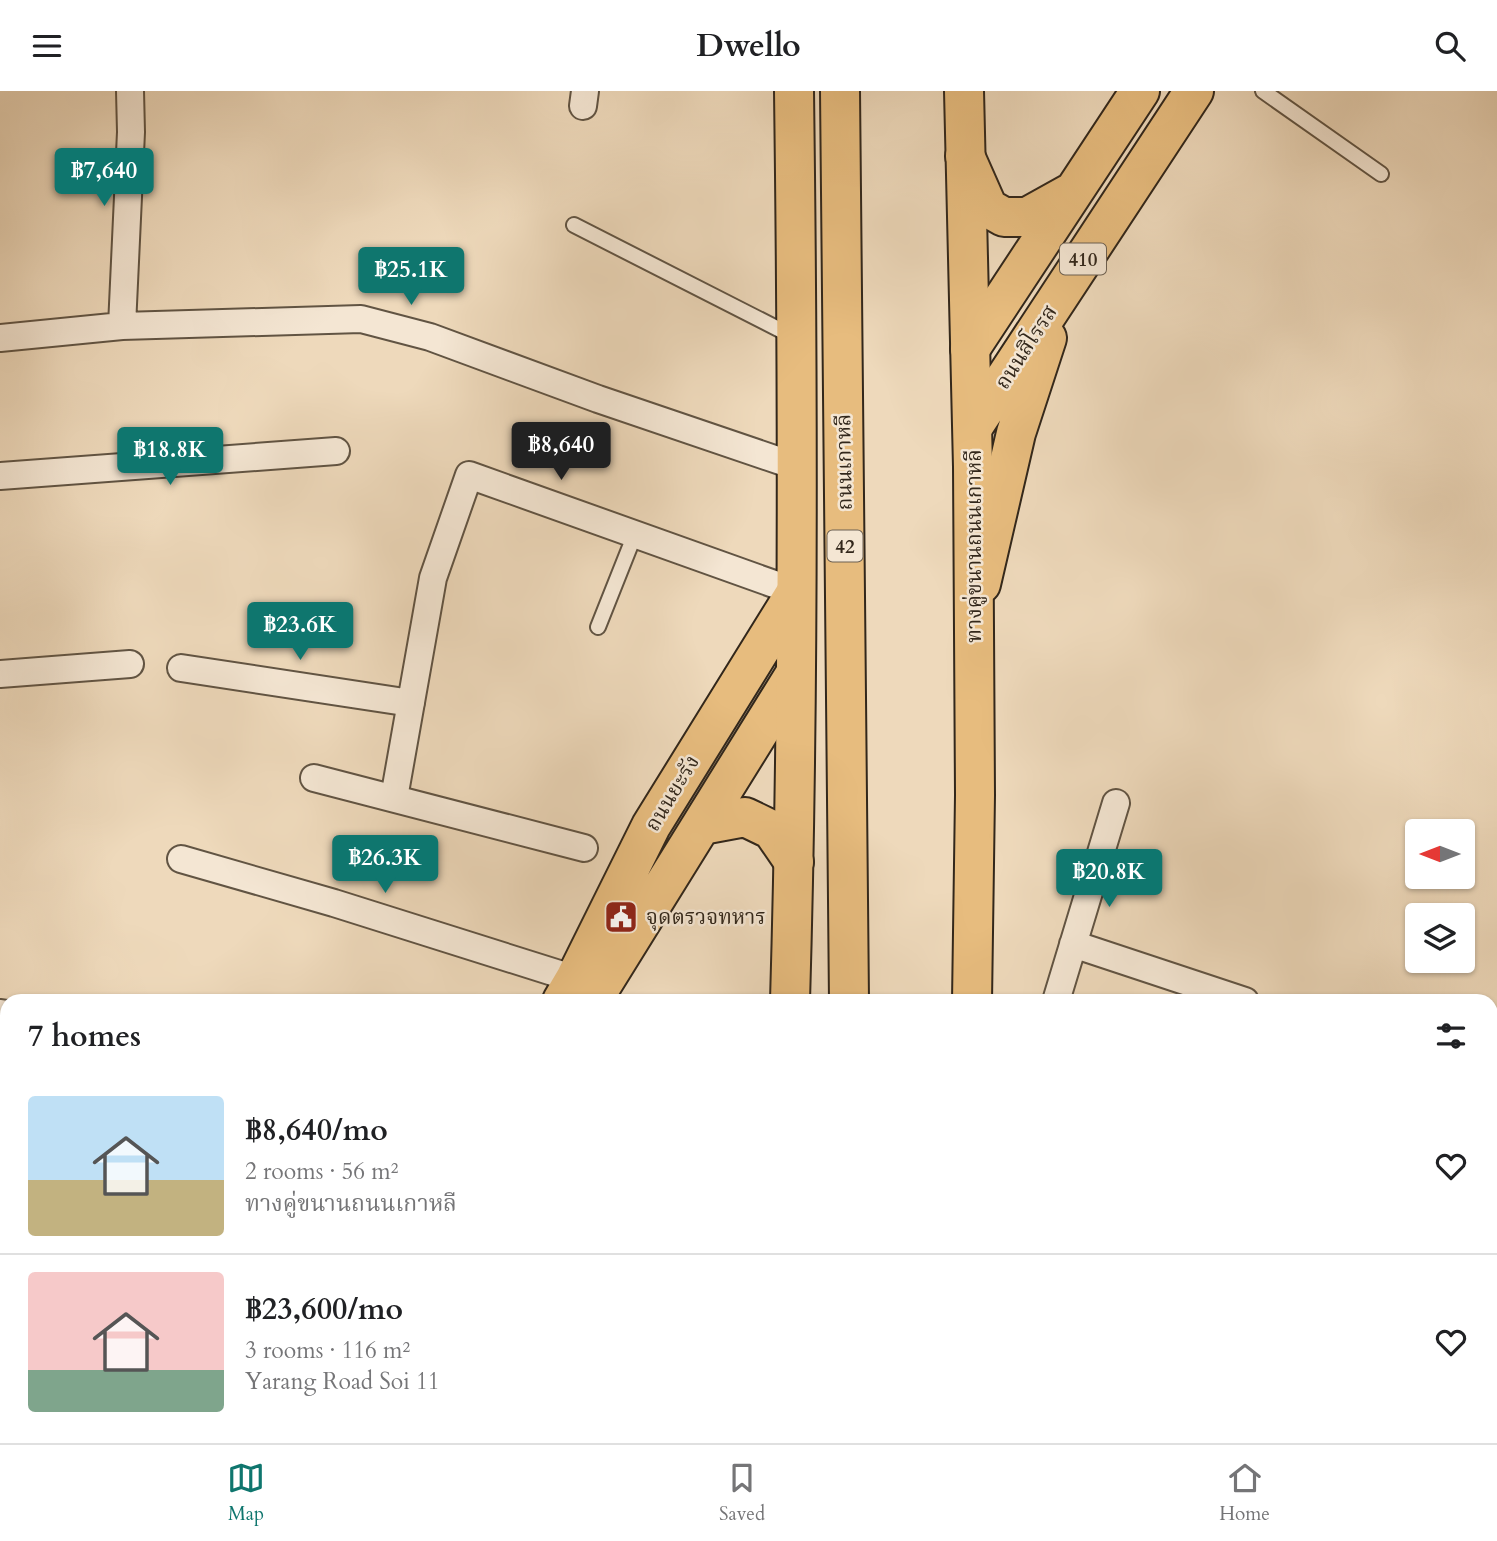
<!DOCTYPE html>
<meta charset="utf-8">
<style>
:root{--surface:#fff;--page:#f2f2f2;--text:#202124;--muted:#757577;--line:#e0e0e0;--accent:#0f766e}
body{margin:0;font-family:Cardo,"Noto Serif Thai",serif;background:var(--page);color:var(--text);height:100vh;display:flex;flex-direction:column;font-size:26px;white-space:nowrap}
*{box-sizing:border-box;margin:0}
p{font-size:23px;color:var(--muted)}
.icon{flex:none;width:38px;height:38px;fill:none;stroke:currentColor;stroke-width:2;stroke-linecap:round;stroke-linejoin:round}
.map{position:relative;flex:1;overflow:hidden}
.details{position:absolute;left:0px;top:903px;width:1498px;height:450px;display:flex;flex-direction:column;background:var(--surface);border-radius:21px 21px 0 0;box-shadow:0 2px 5px #0004}
.details>*{flex:none}
.needle{width:46px;rotate:270deg}
.tools{position:absolute;left:1405px;top:728px;display:grid;gap:14px}
.tools a{display:grid;place-items:center;width:70px;height:70px;border-radius:7px;background:var(--surface);box-shadow:0 2px 5px #0004;font-size:35px}
.price{position:absolute;translate:-50% -60px;padding:0 16px;border-radius:7px;background:var(--accent);color:#fff;font-size:23px;line-height:46px;filter:drop-shadow(0 2px 4px #0008)}
.price::after{content:'';position:absolute;left:50%;top:42px;width:21px;height:16px;margin-left:-10px;background:inherit;clip-path:polygon(0 0,100% 0,50% 100%)}
.price.current{background:#222;color:#fff}
ul{padding:0;list-style:none}
li{display:flex;align-items:center;gap:21px;height:175px;padding:0 28px}
li+li{border-top:2px solid var(--line)}
li span{display:grid;place-items:center;flex:none;width:196px;height:140px;border-radius:7px;color:#555}
li>.icon{margin-inline-start:auto}
span .icon{width:84px;height:84px;fill:#fffc;stroke-width:1}
li b{font-size:30px}
h2{display:flex;justify-content:space-between;align-items:center;height:84px;padding:0 28px;font-size:30px}
header{display:flex;justify-content:space-between;align-items:center;height:91px;padding:0 28px;background:var(--surface);font-size:32px;font-weight:600}
.tab-bar{display:flex;justify-content:space-around;align-items:center;height:98px;border-top:2px solid var(--line);background:var(--surface);font-size:19px;color:var(--muted)}
.tab-bar a{display:grid;justify-items:center;gap:4px}
.tab-bar .current{color:var(--accent)}
.map>svg:first-child{display:block}
.lines{fill:none;stroke-linecap:round;stroke-linejoin:round}
.lane-casing{stroke:#615443;stroke-width:18}
.street-casing{stroke:#615443;stroke-width:30}
.primary-casing{stroke:#32271b;stroke-width:42}
.highway-casing{stroke:#32271b;stroke-width:42}
.lane{stroke:#f4e6d3;stroke-width:14}
.street{stroke:#f4e6d3;stroke-width:26}
.primary{stroke:#e7bc7e;stroke-width:38}
.highway{stroke:#e7bc7e;stroke-width:38}
.labels{text-anchor:middle;stroke-width:5;stroke-linejoin:round;paint-order:stroke}
.shield{fill:#f4e6d3;stroke:#6c6052;stroke-width:2}
.shield-label{font-size:19px;font-weight:bold;fill:#32271b}
.street-label{font-size:21px;fill:#32271b;stroke:#f4e6d3}
.poi-label{font-size:21px;fill:#32271b;stroke:#f4e6d3;text-anchor:start}
</style>
<header><svg class="icon" aria-label="menu" viewBox="0 0 24 24"><path d="M4 6h16M4 12h16M4 18h16"/></svg>Dwello<svg class="icon" aria-label="search" viewBox="0 0 24 24"><circle cx="10" cy="10" r="6"/><path d="M15 15l6 6"/></svg></header>
<div class="map">
<svg width="1497" height="1352" viewBox="0 0 1497 1352">
<rect width="100%" height="100%" fill="#eed9bb"/>
<filter id="stains"><feTurbulence type="fractalNoise" baseFrequency=".00286" numOctaves="4"/><feColorMatrix values="0 0 0 0 .2 0 0 0 0 .09 0 0 0 0 .02 0 0 0 .5 -.17"/></filter>
<radialGradient id="worn" r=".72"><stop offset=".6" stop-color="#630" stop-opacity="0"/><stop offset="1" stop-color="#630" stop-opacity=".3"/></radialGradient>
<g class="lines">
<defs>
<path id="lane" d="M 1263,0 L 1381,83
M 574,134 L 794,246
M 598,536 L 635,443
M 0,916 L 7,917"/>
<path id="street" d="M 583,15 L 585,0
M 122,235 L 131,41 L 130,0
M 0,247 L 122,235 L 361,228 L 430,246 L 598,308 L 795,375
M 0,385 L 336,360
M 181,577 L 411,612
M 0,583 L 130,573
M 314,687 L 584,757
M 394,707 L 433,487 L 469,384 L 774,493
M 181,768 L 334,812 L 575,888
M 1073,853 L 1245,910
M 1056,910 L 1116,712
M 1491,1270 L 1497,1273
M 1235,1346 L 1246,1352
M 272,1352 L 272,1346"/>
<path id="primary" d="M 965,65 L 988,117 L 1004,126 L 1027,126 L 1072,101
M 970,258 L 1140,0
M 973,336 L 1194,0
M 981,493 L 1016,342 L 1047,247
M 702,734 L 745,726 L 772,739 L 794,771
M 562,910 L 575,888 L 651,735 L 796,501
M 592,910 L 795,583
M 0,1190 L 7,1193"/>
<path id="highway" d="M 840,0 L 849,910
M 964,0 L 973,376 L 975,704 L 972,910
M 790,910 C 799,607 798,303 794,0
M 794,1346 L 794,1352
M 831,1346 L 831,1352
M 974,1346 L 974,1352"/>
</defs>
<!-- lane casing -->
<use href="#lane" class="lane-casing"/>
<!-- street casing -->
<use href="#street" class="street-casing"/>
<!-- primary casing -->
<use href="#primary" class="primary-casing"/>
<!-- highway casing -->
<use href="#highway" class="highway-casing"/>
<!-- lane -->
<use href="#lane" class="lane"/>
<!-- street -->
<use href="#street" class="street"/>
<!-- primary -->
<use href="#primary" class="primary"/>
<!-- highway -->
<use href="#highway" class="highway"/>
</g>
<!-- icons -->
<defs>
<symbol id="civic-square" viewBox="-11 -11 22 22"><rect x="-9" y="-9" width="18" height="18" rx="4" fill="#8f2418" stroke="#f4e6d3"/><path d="M-.6-6.5H3V-4.5H.6V-3L4-1V1h2V6H-6V1h2V-1L-.6-3ZM-1.2 2.5V6h2.4V2.5Z" fill="#fff"/></symbol>
</defs>
<g fill-rule="evenodd">
<use href="#civic-square" x="602" y="807" width="38" height="38"/>
</g>
<g class="labels">
<!-- shield labels -->
<g class="shield">
<rect x="1060" y="152.5" width="46" height="31" rx="5"/>
<rect x="827.5" y="439.5" width="35" height="31" rx="5"/>
</g>
<g class="shield-label">
<text x="1083" y="175">410</text>
<text x="845" y="462">42</text>
</g>
<!-- street labels -->
<g class="street-label">
<text transform="translate(1026 256) rotate(-57)" y="7">ถนนสิโรรส</text>
<text transform="translate(844 371) rotate(-91)" y="7">ถนนเกาหลี</text>
<text transform="translate(974 455) rotate(-90)" y="7">ทางคู่ขนานถนนเกาหลี</text>
<text transform="translate(672 702) rotate(-59)" y="7">ถนนยะรัง</text>
</g>
<!-- poi labels -->
<g class="poi-label">
<text x="646" y="833">จุดตรวจทหาร</text>
</g>
</g>
<rect width="100%" height="100%" filter="url(#stains)"/>
<rect width="100%" height="100%" fill="url(#worn)"/>
</svg>
<div class="tools">
<a><svg class="needle" viewBox="-14 -14 28 28"><path d="M0-13l5 13h-10z" fill="#e53935"/><path d="M0 13l5-13h-10z" fill="#757577"/></svg></a>
<a><svg class="icon" aria-label="layers" viewBox="0 0 24 24"><path d="M12 4l9 5-9 5-9-5zM3 14l9 5 9-5"/></svg></a>
</div>
<b class="price" style="left:104px;top:117px">฿7,640</b>
<b class="price" style="left:411px;top:216px">฿25.1K</b>
<b class="price current" style="left:561px;top:391px">฿8,640</b>
<b class="price" style="left:170px;top:396px">฿18.8K</b>
<b class="price" style="left:300px;top:571px">฿23.6K</b>
<b class="price" style="left:385px;top:804px">฿26.3K</b>
<b class="price" style="left:1109px;top:818px">฿20.8K</b>
<section class="details">
<h2>7 homes<svg class="icon" aria-label="filters" viewBox="0 0 24 24"><path d="M4 7h16M4 17h16"/><circle cx="9" cy="7" r="2"/><circle cx="15" cy="17" r="2"/></svg></h2>
<ul>
<li><span style="background:linear-gradient(#bfe0f5 60%,#c2b280 0)"><svg class="icon" aria-label="home" viewBox="0 0 24 24"><path d="M3 11l9-7 9 7M6 9v11h12V9"/></svg></span><div><b>฿8,640/mo</b><p>2 rooms · 56 m²</p><p>ทางคู่ขนานถนนเกาหลี</p></div><svg class="icon" aria-label="heart" viewBox="0 0 24 24"><path d="M12 20l-8-8c-3-5 5-10 8-4 3-6 11-1 8 4z"/></svg></li>
<li><span style="background:linear-gradient(#f6c9c9 70%,#7fa58c 0)"><svg class="icon" aria-label="home" viewBox="0 0 24 24"><path d="M3 11l9-7 9 7M6 9v11h12V9"/></svg></span><div><b>฿23,600/mo</b><p>3 rooms · 116 m²</p><p>Yarang Road Soi 11</p></div><svg class="icon" aria-label="heart" viewBox="0 0 24 24"><path d="M12 20l-8-8c-3-5 5-10 8-4 3-6 11-1 8 4z"/></svg></li>
</ul>
</section>
</div>
<nav class="tab-bar">
<a class="current"><svg class="icon" aria-label="map" viewBox="0 0 24 24"><path d="M3 6l6-2 6 2 6-2v14l-6 2-6-2-6 2zM9 4v14M15 6v14"/></svg>Map</a>
<a><svg class="icon" aria-label="saved" viewBox="0 0 24 24"><path d="M7 4h10v16l-5-4-5 4z"/></svg>Saved</a>
<a><svg class="icon" aria-label="home" viewBox="0 0 24 24"><path d="M3 11l9-7 9 7M6 9v11h12V9"/></svg>Home</a>
</nav>
